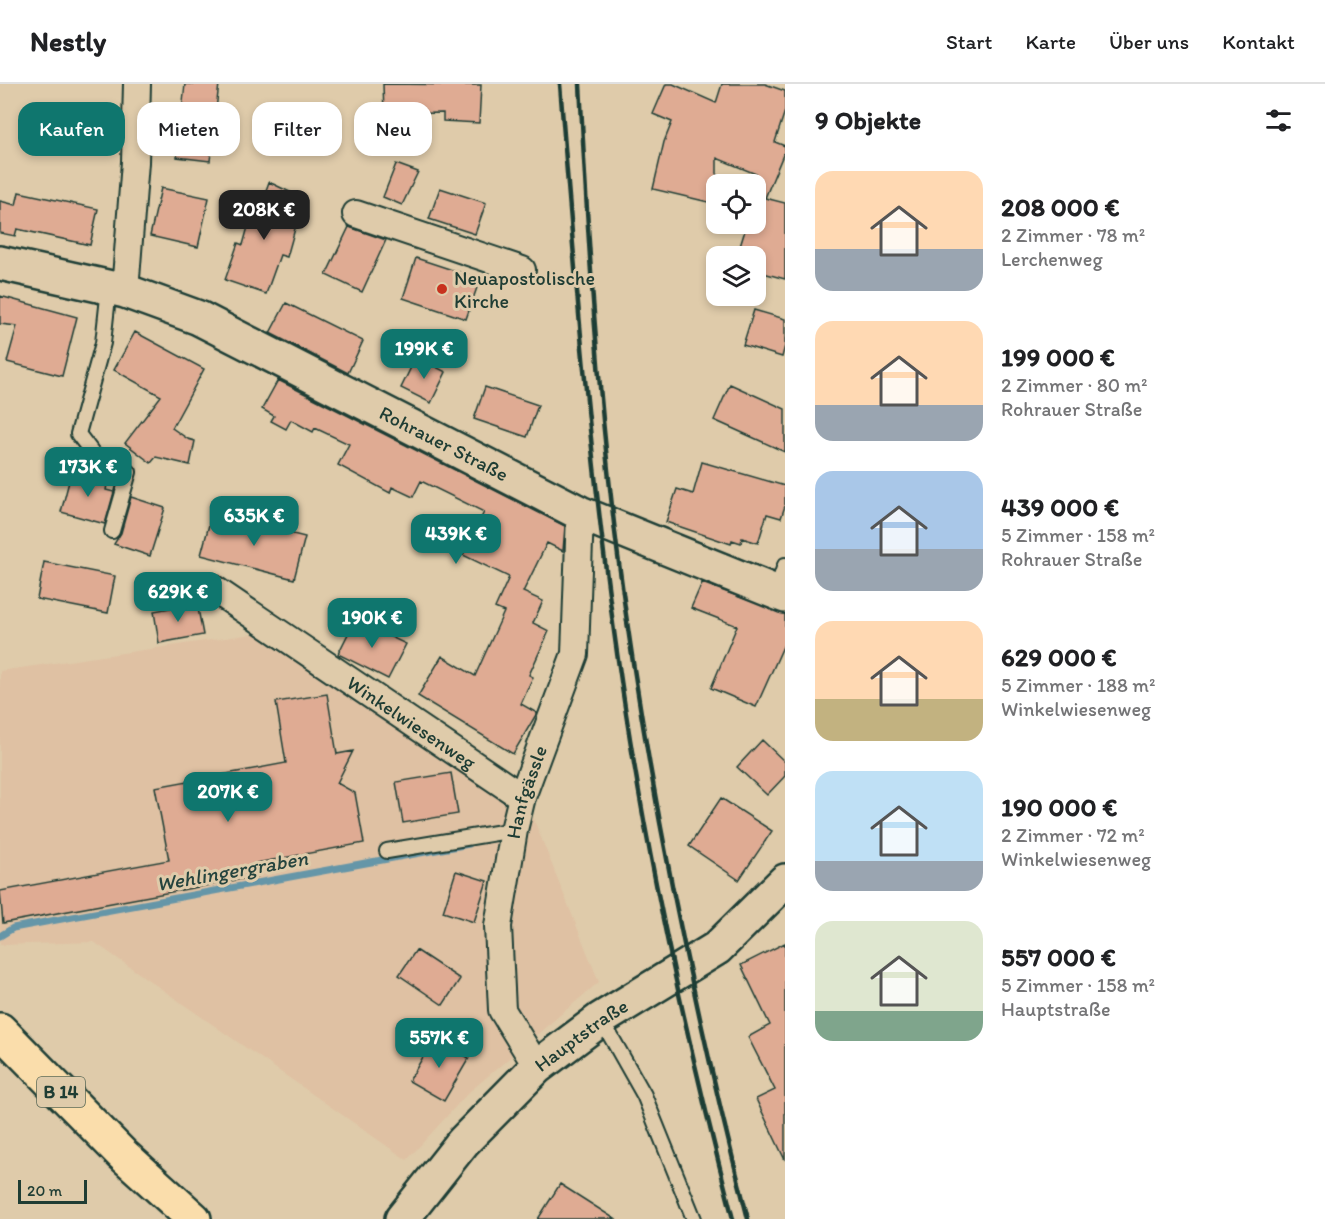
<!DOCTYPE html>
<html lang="de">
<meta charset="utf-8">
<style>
:root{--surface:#fff;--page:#f2f2f2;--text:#202124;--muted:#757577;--line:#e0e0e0;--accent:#0f766e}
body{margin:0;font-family:Itim,sans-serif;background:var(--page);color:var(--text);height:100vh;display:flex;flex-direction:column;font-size:22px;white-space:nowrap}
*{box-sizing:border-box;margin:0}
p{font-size:20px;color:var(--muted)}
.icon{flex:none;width:33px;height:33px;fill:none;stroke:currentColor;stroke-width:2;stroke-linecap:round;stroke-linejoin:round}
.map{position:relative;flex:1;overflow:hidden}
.panel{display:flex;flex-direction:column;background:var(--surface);width:540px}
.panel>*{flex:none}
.banner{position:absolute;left:18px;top:18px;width:570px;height:54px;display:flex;gap:12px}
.tools{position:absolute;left:706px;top:90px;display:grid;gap:12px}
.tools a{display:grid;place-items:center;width:60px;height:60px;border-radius:12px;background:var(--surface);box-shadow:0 3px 9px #0003;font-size:30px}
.scale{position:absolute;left:18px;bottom:15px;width:69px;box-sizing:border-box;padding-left:6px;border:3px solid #1f3d34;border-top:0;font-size:16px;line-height:21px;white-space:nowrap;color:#1f3d34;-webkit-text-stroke:4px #dfcbaa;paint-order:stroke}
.price{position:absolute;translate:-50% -51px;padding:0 14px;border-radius:12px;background:var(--accent);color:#fff;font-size:20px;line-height:39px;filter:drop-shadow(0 2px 3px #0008)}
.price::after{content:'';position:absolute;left:50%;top:36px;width:18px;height:14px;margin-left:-9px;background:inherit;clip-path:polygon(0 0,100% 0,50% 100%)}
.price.active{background:#222;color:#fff}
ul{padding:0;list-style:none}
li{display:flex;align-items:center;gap:18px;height:150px;padding:0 30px}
li span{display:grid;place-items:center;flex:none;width:168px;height:120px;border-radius:18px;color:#555}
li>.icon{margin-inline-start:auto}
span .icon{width:72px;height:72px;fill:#fffc;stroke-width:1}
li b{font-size:26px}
h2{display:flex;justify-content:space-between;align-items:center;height:72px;padding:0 30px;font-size:26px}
.chip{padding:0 21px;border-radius:18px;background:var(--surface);box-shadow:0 3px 9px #0003;font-size:21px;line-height:54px}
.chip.active{background:var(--accent);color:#fff}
header{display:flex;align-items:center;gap:36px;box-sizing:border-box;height:84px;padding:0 30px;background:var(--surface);border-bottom:2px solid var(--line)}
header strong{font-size:28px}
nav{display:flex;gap:33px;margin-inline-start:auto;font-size:21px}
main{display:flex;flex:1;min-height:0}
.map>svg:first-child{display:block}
.built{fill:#dfc1a3}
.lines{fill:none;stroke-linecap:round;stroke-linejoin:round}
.stream{stroke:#6596a8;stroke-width:7}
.building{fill:#dfab93;stroke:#1f3d34;stroke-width:1.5}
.service-casing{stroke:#1f3d34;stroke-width:18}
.minor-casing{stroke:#1f3d34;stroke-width:30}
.tertiary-casing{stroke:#1f3d34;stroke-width:38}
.primary-casing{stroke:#1f3d34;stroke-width:38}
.service{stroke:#dfcbaa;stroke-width:14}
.minor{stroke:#dfcbaa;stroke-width:26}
.tertiary{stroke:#dfcbaa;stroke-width:33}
.primary{stroke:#faddab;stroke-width:33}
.rail{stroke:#1f3d34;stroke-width:4.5}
.poi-dot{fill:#c8321e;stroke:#dfcbaa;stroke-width:2}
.labels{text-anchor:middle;stroke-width:6;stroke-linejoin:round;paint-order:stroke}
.shield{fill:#dfcbaa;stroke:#596857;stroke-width:1.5}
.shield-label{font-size:18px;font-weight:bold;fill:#1f3d34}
.poi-label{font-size:20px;fill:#1f3d34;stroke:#dfcbaa;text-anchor:start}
.street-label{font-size:20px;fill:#1f3d34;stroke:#dfcbaa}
.water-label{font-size:21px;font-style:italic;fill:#25443e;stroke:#dfcbaa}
</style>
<header>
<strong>Nestly</strong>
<nav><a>Start</a><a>Karte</a><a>Über uns</a><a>Kontakt</a></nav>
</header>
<main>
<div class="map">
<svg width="785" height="1135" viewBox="0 0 785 1135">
<rect width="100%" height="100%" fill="#dfcbaa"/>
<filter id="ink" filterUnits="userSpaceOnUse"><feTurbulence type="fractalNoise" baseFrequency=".0167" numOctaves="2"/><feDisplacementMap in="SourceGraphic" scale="12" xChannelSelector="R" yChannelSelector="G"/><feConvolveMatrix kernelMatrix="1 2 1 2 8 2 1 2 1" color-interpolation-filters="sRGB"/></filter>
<g filter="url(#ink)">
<!-- built -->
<path class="built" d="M 266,548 L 532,731 L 599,898 L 468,1009 L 407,1076 L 94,858 L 0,861 L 0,587 Z"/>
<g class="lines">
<!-- stream -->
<path class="stream" d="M 0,852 L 13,844 L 469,760"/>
</g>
<!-- building -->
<path class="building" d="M 185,0 L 219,0 L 210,77 L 177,73 Z
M 383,0 L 481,1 L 479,39 L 443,37 L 443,29 L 384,30 Z
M 666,0 L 673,0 L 716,19 L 722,0 L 765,0 L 785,7 L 785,27 L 775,58 L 785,62 L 785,66 L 765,114 L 785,119 L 785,195 L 756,187 L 756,172 L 737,172 L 747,140 L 756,140 L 756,90 L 717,74 L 717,120 L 653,105 L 664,58 L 672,38 L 653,30 Z
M 396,80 L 418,88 L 402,121 L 383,113 Z
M 269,98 L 296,111 L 289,131 L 298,134 L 287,173 L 280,171 L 266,210 L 225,196 L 238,159 L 243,161 L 254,121 L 260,123 Z
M 161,104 L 209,114 L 198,163 L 150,152 Z
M 440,104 L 486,119 L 475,150 L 429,135 Z
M 19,108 L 98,125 L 90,161 L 17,145 L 15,152 L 0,149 L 0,117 L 16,121 Z
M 349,143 L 386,156 L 362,208 L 326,191 Z
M 416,174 L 480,195 L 466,235 L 403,214 Z
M 0,212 L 77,233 L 62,292 L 7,278 L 17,242 L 0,240 Z
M 286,219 L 363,257 L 348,289 L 270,249 Z
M 754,226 L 785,235 L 785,262 L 782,273 L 743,261 Z
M 135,248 L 204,285 L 172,344 L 188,355 L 195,357 L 190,381 L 156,373 L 151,379 L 125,359 L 161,312 L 114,286 Z
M 416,273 L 446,288 L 431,319 L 401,304 Z
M 278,296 L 565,442 L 563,467 L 547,459 L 523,508 L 543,517 L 533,539 L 549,547 L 529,591 L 533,593 L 521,620 L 537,629 L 513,670 L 418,612 L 442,572 L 475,592 L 504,528 L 495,524 L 509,493 L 463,471 L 484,428 L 421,397 L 413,413 L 392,403 L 390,409 L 338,381 L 349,360 L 315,344 L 313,348 L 291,336 L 286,345 L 271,337 L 274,332 L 262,325 Z
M 730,300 L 785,325 L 785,368 L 714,336 Z
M 485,303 L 538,321 L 527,353 L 474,335 Z
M 702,378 L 785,402 L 785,422 L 781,434 L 767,430 L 758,459 L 742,454 L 741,459 L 732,456 L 731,460 L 666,438 L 677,405 L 693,410 Z
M 72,386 L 108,396 L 106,406 L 114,408 L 105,440 L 61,428 Z
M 131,413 L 165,424 L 150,472 L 114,460 L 121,449 Z
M 221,432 L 305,453 L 294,495 L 201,471 L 210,437 L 239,446 Z
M 44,478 L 115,492 L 108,529 L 37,515 Z
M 702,499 L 785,530 L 785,558 L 756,623 L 711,604 L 737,542 L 691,524 Z
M 197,519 L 203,551 L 159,559 L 154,527 Z
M 355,536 L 406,560 L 388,595 L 338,570 Z
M 327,610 L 337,670 L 353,667 L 337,699 L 355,709 L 364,759 L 256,779 L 258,792 L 3,839 L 0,807 L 169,776 L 155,703 L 286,679 L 276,618 Z
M 762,656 L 785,678 L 785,692 L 767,711 L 737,683 Z
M 451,689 L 458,730 L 403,739 L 396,698 Z
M 721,714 L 772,747 L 739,796 L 689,762 Z
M 456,787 L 487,797 L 474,838 L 443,828 Z
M 785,859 L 785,1076 L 756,1015 L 775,1006 L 748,953 L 770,941 L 741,881 Z
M 416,866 L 460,895 L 443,921 L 399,891 Z
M 434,954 L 469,974 L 444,1017 L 409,997 Z
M 560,1100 L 615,1135 L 538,1135 Z"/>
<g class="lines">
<defs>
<path id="service" d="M 109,204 L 103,259 L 78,350 L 94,371 L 129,388 L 112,447
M 776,508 L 785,481
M 387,767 L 514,746
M 601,935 L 644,1011 L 694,1135"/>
<g id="minor">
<path d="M 356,130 L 522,186"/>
<path d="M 125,207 L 135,78 L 137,0"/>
<path id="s1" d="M 211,503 L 522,713"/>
<path id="s2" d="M 537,983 L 502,926 L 498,842 L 514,746 L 522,713 L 575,570 L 580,429"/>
</g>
<g id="tertiary">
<path id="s3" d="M 0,179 L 125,207 L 199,234 L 580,429 L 785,512"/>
<path id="s4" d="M 402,1135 L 463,1058 L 537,983 L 601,935 L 717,864 L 785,797"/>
</g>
<path id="primary" d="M 0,946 L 122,1070 L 194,1135"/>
</defs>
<!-- service casing -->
<use href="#service" class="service-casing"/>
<!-- minor casing -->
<use href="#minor" class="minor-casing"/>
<!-- tertiary casing -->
<use href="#tertiary" class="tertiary-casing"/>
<!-- primary casing -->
<use href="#primary" class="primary-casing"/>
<!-- service -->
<use href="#service" class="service"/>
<!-- minor -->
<use href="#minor" class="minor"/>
<!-- tertiary -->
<use href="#tertiary" class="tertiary"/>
<!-- primary -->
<use href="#primary" class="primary"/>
<!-- rail -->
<path class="rail" d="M 560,0 C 577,219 595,438 630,655 C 656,816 692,977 733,1135
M 580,0 C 588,158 598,315 618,472 C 647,696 692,917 748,1135"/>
</g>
</g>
<!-- markers -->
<circle class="poi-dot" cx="442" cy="205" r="6"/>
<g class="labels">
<!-- shield labels -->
<rect class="shield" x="37" y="993" width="48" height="30" rx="4.5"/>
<g class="shield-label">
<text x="61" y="1014">B 14</text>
</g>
<!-- poi labels -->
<g class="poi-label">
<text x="454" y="201">Neuapostolische<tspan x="454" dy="23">Kirche</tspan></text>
</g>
<!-- street labels -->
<g class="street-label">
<text dy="7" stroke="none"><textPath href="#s3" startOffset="482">Rohrauer Straße</textPath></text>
<text dy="7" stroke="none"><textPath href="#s1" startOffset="242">Winkelwiesenweg</textPath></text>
<text dy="7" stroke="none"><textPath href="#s2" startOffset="288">Hanfgässle</textPath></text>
<text dy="7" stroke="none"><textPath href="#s4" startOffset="258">Hauptstraße</textPath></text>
</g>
<!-- water labels -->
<g class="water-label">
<text transform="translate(232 787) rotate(-10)" y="7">Wehlingergraben</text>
</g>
</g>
</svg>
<div class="tools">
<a><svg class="icon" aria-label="locate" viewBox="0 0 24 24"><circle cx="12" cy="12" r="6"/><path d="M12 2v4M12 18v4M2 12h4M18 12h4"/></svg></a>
<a><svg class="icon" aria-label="layers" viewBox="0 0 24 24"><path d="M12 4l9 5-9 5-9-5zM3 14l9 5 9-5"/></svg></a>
</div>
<div class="scale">20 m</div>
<b class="price active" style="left:264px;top:157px">208K €</b>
<b class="price" style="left:424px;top:296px">199K €</b>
<b class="price" style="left:88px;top:414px">173K €</b>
<b class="price" style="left:254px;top:463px">635K €</b>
<b class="price" style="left:456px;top:481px">439K €</b>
<b class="price" style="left:178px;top:539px">629K €</b>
<b class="price" style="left:372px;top:565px">190K €</b>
<b class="price" style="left:228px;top:739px">207K €</b>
<b class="price" style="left:439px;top:985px">557K €</b>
<div class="banner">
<a class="chip active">Kaufen</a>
<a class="chip">Mieten</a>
<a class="chip">Filter</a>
<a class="chip">Neu</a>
</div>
</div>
<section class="panel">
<h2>9 Objekte<svg class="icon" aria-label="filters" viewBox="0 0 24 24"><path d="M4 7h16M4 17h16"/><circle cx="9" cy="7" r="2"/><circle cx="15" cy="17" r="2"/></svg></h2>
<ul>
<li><span style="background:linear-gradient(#ffd9b3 65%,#9aa5b1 0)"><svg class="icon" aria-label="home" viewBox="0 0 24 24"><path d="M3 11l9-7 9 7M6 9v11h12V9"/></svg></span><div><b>208 000 €</b><p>2 Zimmer · 78 m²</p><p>Lerchenweg</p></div></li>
<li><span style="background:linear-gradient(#ffd9b3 70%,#9aa5b1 0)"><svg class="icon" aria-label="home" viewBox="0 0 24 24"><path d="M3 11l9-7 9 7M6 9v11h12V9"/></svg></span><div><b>199 000 €</b><p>2 Zimmer · 80 m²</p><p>Rohrauer Straße</p></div></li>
<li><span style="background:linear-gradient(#a9c7e8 65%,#9aa5b1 0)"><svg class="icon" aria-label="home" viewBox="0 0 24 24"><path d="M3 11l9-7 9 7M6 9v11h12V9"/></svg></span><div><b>439 000 €</b><p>5 Zimmer · 158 m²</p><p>Rohrauer Straße</p></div></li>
<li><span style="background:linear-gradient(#ffd9b3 65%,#c2b280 0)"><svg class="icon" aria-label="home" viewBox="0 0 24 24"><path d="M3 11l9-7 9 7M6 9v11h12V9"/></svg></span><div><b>629 000 €</b><p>5 Zimmer · 188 m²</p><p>Winkelwiesenweg</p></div></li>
<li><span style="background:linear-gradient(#bfe0f5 75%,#9aa5b1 0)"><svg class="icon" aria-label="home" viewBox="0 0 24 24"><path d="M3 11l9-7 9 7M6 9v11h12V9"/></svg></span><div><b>190 000 €</b><p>2 Zimmer · 72 m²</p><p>Winkelwiesenweg</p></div></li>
<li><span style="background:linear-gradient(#dfe7d0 75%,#7fa58c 0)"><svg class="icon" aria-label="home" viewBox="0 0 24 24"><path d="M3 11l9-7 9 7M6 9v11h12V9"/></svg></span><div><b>557 000 €</b><p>5 Zimmer · 158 m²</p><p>Hauptstraße</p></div></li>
</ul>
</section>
</main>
